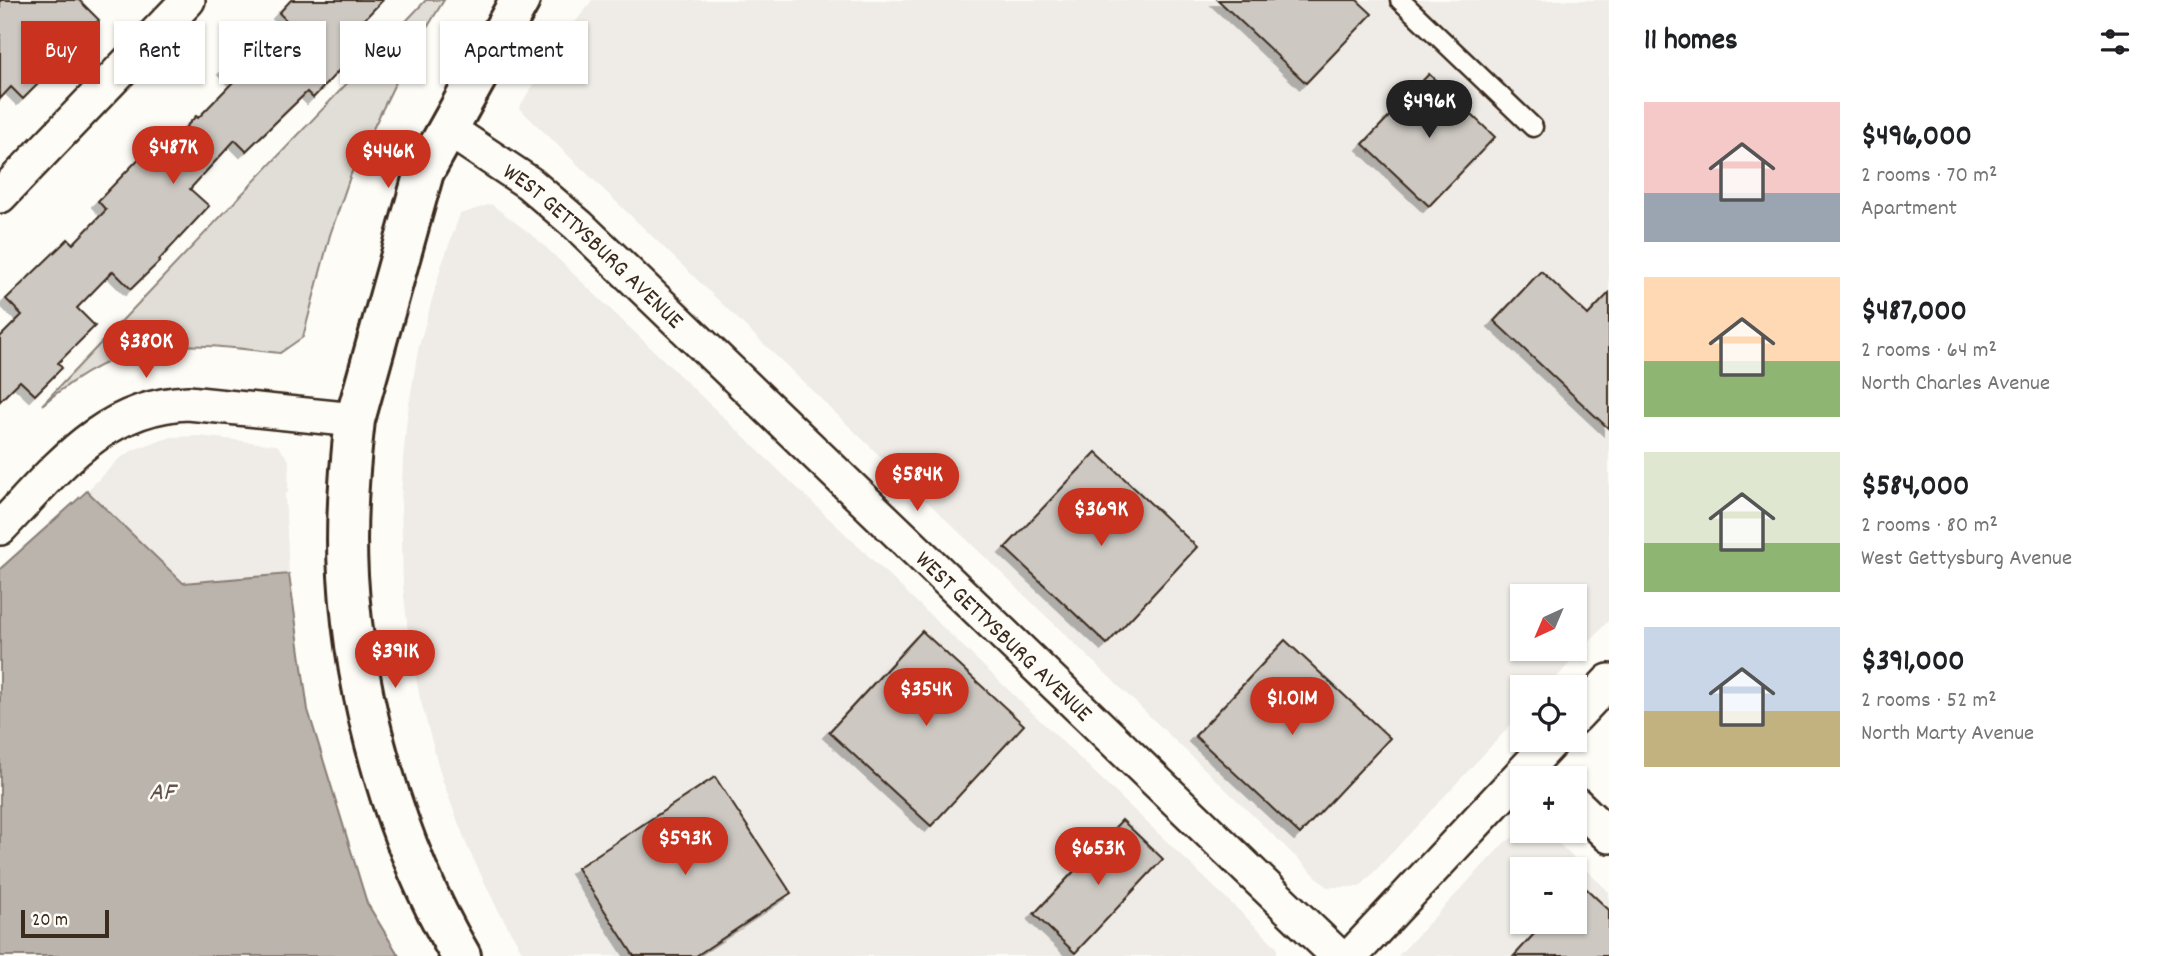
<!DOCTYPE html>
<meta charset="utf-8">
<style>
:root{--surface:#fff;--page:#f2f2f2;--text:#202124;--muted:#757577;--accent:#c8321e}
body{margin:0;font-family:Dekko,sans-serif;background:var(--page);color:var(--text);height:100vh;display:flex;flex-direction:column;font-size:26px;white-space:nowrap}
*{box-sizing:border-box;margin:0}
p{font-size:23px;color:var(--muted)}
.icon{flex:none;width:38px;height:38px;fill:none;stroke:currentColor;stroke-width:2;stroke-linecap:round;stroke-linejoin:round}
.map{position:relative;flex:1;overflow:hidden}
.sheet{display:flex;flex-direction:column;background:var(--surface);width:560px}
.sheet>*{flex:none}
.guide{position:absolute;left:21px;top:21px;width:665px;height:63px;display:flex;gap:14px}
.needle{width:46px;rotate:224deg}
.fabs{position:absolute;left:1510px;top:584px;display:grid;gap:14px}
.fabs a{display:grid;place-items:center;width:77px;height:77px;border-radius:0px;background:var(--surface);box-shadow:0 2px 5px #0004;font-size:35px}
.scale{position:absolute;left:21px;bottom:18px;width:88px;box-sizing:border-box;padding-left:7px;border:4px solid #3b2a1e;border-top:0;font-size:19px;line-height:24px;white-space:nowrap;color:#3b2a1e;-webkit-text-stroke:5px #fdfcf7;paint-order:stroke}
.price{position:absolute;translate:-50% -60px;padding:0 16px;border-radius:24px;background:var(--accent);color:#fff;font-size:23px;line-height:46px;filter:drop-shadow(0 2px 4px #0008)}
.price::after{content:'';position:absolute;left:50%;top:42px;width:21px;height:16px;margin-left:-10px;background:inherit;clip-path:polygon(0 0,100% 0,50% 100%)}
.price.selected{background:#222;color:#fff}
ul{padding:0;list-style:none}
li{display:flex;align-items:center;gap:21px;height:175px;padding:0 35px}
li span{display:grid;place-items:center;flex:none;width:196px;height:140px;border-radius:0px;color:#555}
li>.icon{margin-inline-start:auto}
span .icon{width:84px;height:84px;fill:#fffc;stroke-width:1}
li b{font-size:30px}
h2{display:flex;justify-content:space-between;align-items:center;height:84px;padding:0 35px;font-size:30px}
.tag{padding:0 24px;border-radius:0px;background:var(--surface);box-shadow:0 2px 5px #0004;font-size:24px;line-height:63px}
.tag.selected{background:var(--accent);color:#fff}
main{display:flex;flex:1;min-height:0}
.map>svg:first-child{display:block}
.built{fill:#efece7;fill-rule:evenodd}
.green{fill:#e1ded7;stroke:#8e847a;stroke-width:2}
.water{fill:#bbb4ad;stroke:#887d74;stroke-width:2}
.building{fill:#cdc8c2;stroke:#3b2a1e;stroke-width:2;filter:url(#shadow)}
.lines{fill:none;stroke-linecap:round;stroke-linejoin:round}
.service-casing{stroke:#3b2a1e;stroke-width:23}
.minor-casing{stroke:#3b2a1e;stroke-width:38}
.tertiary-casing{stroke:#3b2a1e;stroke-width:44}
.service{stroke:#fdfcf7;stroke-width:18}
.minor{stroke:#fdfcf7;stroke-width:33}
.tertiary{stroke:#fdfcf7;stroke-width:38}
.labels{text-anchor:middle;stroke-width:5;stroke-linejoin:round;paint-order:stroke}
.street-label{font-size:24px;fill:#3b2a1e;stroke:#fdfcf7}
.water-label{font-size:26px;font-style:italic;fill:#615349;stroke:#fdfcf7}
</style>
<main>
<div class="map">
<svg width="1609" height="956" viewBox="0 0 1609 956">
<defs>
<filter id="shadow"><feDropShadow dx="-6" dy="6" stdDeviation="0" flood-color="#0004"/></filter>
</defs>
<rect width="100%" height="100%" fill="#fdfcf7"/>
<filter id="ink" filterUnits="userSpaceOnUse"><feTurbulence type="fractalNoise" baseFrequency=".0143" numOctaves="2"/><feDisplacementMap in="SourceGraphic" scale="14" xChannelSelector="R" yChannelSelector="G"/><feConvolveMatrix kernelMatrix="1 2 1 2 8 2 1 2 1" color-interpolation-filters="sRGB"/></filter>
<g filter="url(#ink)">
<!-- built -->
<path class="built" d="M 592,0 L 1609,0 L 1609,620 L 1547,688 L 1522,688 L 1522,713 L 1360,887 L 1327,887 L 519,108 L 550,56 ZM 1522,597 L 1575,597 L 1575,649 L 1522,649 Z
M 491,204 L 536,238 L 1277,947 L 1277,956 L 525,956 L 498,910 L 467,846 L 442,779 L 420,698 L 409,642 L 403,585 L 401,502 L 403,460 L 407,417 L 418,350 L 441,267 L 460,214 Z
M 199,436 L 277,445 L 289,460 L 288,493 L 285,494 L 289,574 L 183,583 L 87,491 L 119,459 L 135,449 L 172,437 Z
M 1526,831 L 1535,831 L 1552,837 L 1609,892 L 1609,956 L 1398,956 L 1505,842 ZM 1522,870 L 1575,870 L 1575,922 L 1522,922 Z"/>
<!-- green -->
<path class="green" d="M 426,0 L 444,0 L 403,67 L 351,174 L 330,235 L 303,337 L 280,353 C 179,341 125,335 42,405 Z"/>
<!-- water -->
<path class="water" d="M 87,491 L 183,583 L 289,574 L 308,710 L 367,903 L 399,956 L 0,956 L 0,569 Z"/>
<!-- building -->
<path class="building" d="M 0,0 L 79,0 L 99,20 L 76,43 L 71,38 L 39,69 L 46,76 L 23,99 L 11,87 L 0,99 Z
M 291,0 L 383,0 L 350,34 L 362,46 L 313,98 L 307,92 L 246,151 L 235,140 L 190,189 L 209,206 L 159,260 L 160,261 L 131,289 L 113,271 L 77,308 L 95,326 L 58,363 L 62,368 L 35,395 L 20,381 L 0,401 L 0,337 L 22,315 L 6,299 L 68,239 L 73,244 L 106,210 L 98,201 L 151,146 L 161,154 L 196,116 L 198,118 L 235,80 L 224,69 L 247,46 L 254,53 L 286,20 L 279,13 Z
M 1218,0 L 1357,0 L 1372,14 L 1306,83 Z
M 1429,74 L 1495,137 L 1429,206 L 1363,144 Z
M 1541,271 L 1588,315 L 1609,293 L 1609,429 L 1494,321 Z
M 1096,452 L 1197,547 L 1107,644 L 1005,548 Z
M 922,631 L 1024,725 L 931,826 L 829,732 Z
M 1285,640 L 1390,738 L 1300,834 L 1195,736 Z
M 715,777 L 791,893 L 696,956 L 634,956 L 577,868 Z
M 1122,820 L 1163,859 L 1075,953 L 1034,914 Z
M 1575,878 L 1609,910 L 1609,956 L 1514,956 L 1545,922 L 1575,922 Z"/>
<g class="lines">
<defs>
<path id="service" d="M 1400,0 L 1533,127"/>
<g id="minor">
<path id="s1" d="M 448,129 L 529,183 L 579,226 L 1338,956"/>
<path d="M 0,196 L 188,0"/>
<path d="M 0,528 C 55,471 102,406 188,403 L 355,420"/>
<path d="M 1575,717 L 1609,681"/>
<path d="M 1575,803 L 1609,836"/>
<path d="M 1351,956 L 1553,740"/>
</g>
<path id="tertiary" d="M 461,956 C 396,846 355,702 348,575 C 345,524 349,471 355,420 L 424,172 L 520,0"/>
</defs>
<!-- service casing -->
<use href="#service" class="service-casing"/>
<!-- minor casing -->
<use href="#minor" class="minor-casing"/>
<!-- tertiary casing -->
<use href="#tertiary" class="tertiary-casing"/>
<!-- service -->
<use href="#service" class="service"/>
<!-- minor -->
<use href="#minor" class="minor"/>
<!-- tertiary -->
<use href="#tertiary" class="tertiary"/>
</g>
</g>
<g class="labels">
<!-- street labels -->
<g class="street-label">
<text dy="8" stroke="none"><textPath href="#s1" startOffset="187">WEST GETTYSBURG AVENUE</textPath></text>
<text dy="8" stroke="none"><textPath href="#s1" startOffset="754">WEST GETTYSBURG AVENUE</textPath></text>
</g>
<!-- water labels -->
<g class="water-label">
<text x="162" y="799">AF</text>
</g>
</g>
</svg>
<div class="fabs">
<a><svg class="needle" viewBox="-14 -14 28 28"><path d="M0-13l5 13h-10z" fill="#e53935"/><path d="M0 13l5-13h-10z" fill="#757577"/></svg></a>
<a><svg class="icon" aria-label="locate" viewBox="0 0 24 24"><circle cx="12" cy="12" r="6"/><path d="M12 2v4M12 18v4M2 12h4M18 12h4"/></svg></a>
<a>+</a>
<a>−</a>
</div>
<div class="scale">20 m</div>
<b class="price selected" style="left:1429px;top:140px">$496K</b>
<b class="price" style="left:173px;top:186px">$487K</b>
<b class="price" style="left:388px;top:190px">$446K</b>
<b class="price" style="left:146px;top:380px">$380K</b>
<b class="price" style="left:917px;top:513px">$584K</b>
<b class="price" style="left:1101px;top:548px">$369K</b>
<b class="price" style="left:395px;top:690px">$391K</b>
<b class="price" style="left:926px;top:728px">$354K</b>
<b class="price" style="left:1292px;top:737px">$1.01M</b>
<b class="price" style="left:685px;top:877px">$593K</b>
<b class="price" style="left:1098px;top:887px">$653K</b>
<div class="guide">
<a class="tag selected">Buy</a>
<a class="tag">Rent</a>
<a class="tag">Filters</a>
<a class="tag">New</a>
<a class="tag">Apartment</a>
</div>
</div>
<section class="sheet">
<h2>11 homes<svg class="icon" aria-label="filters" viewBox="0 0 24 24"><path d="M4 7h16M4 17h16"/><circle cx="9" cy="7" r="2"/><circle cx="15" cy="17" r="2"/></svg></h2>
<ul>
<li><span style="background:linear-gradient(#f6c9c9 65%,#9aa5b1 0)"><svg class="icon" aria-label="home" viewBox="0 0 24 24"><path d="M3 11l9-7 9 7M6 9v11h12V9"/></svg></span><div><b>$496,000</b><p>2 rooms · 70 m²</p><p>Apartment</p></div></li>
<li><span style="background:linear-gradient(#ffd9b3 60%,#8fb573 0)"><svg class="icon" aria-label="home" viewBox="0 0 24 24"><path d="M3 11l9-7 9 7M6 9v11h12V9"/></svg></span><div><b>$487,000</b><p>2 rooms · 64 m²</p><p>North Charles Avenue</p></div></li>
<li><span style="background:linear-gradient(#dfe7d0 65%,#8fb573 0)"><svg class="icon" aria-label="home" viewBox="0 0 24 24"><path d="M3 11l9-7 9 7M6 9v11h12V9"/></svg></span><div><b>$584,000</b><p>2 rooms · 80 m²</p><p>West Gettysburg Avenue</p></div></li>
<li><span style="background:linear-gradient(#c9d6e8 60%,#c2b280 0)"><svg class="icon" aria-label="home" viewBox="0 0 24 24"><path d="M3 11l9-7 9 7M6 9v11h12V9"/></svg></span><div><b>$391,000</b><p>2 rooms · 52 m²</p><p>North Marty Avenue</p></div></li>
</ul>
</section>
</main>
